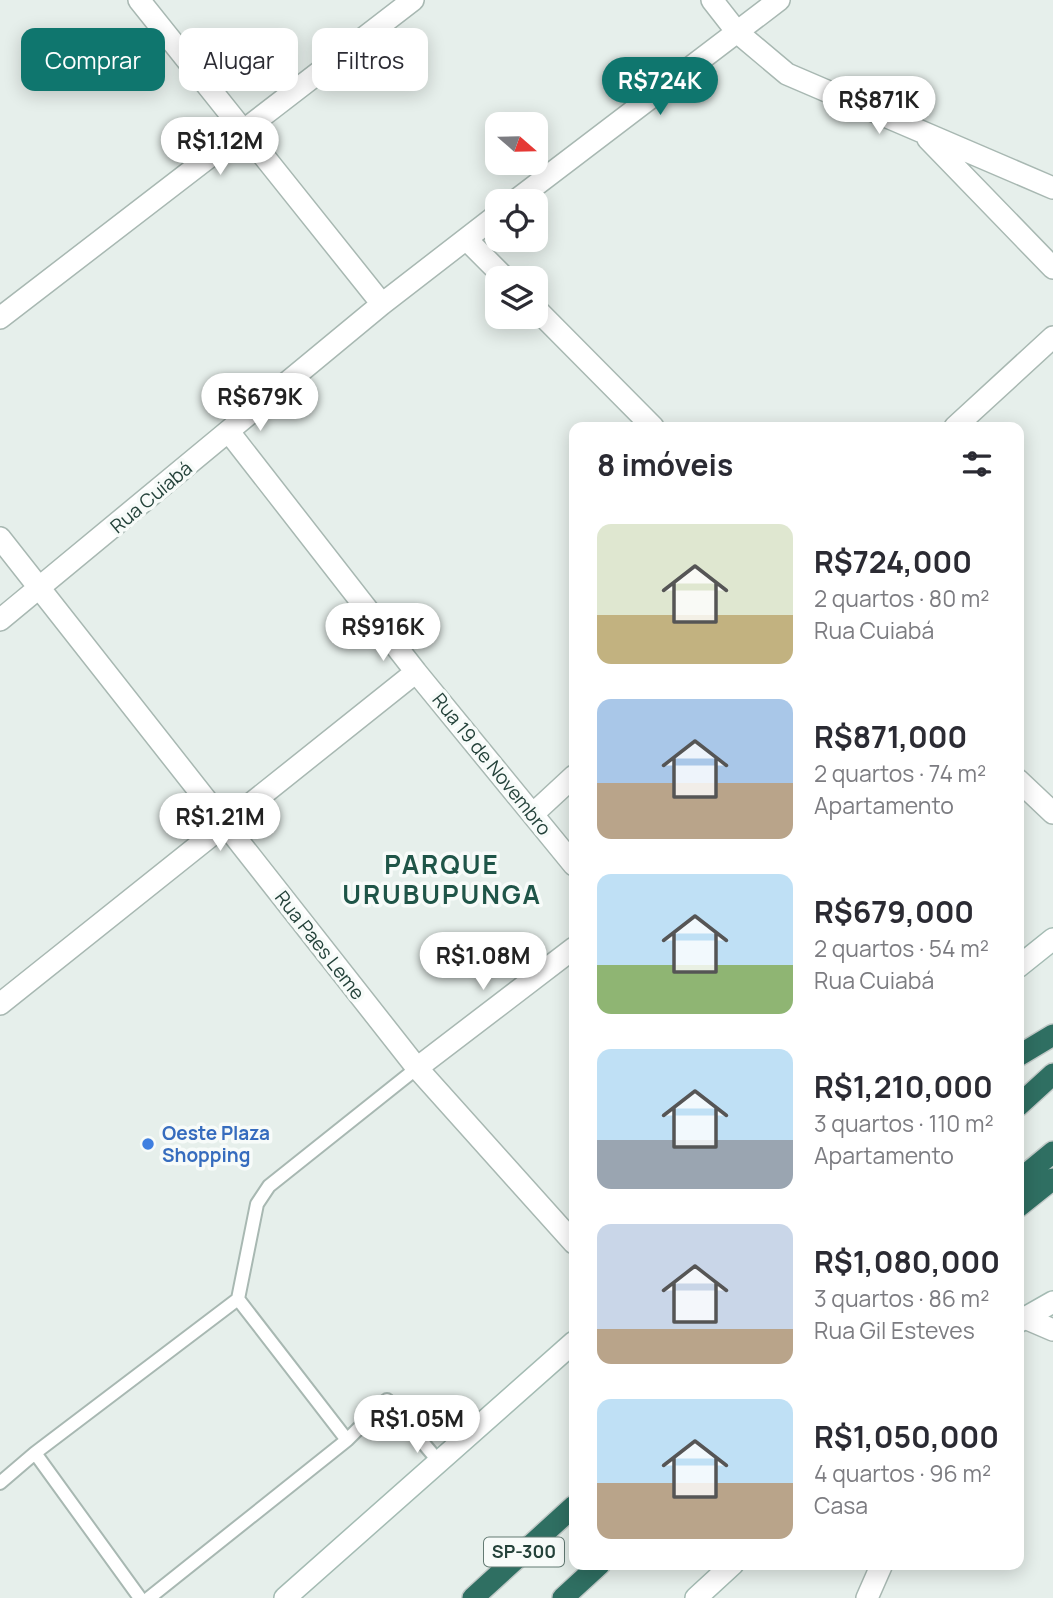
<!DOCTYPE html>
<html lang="pt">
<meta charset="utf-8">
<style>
:root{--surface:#fff;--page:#f7f7f7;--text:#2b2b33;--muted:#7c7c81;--accent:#0f766e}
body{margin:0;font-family:Manrope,sans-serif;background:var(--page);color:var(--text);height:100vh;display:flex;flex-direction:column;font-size:26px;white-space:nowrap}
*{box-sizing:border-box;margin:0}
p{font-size:23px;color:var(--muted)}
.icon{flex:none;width:38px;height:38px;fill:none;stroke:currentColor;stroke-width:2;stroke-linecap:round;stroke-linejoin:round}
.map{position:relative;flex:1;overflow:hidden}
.drawer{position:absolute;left:569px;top:422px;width:455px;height:1148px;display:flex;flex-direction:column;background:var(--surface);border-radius:14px;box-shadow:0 4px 18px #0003}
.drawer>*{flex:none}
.top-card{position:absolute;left:21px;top:28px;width:443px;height:63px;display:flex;gap:14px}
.needle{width:46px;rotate:110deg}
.fabs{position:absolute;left:485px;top:112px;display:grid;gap:14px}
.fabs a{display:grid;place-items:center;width:63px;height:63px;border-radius:14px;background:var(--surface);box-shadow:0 4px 18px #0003;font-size:35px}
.price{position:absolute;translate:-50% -60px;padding:0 16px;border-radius:24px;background:#fff;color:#222;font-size:23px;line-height:46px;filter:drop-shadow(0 2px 4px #0008)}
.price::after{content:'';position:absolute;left:50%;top:42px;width:21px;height:16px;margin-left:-10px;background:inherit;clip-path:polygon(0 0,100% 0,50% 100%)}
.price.selected{background:var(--accent);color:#fff}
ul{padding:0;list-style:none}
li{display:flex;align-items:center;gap:21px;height:175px;padding:0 28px}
li span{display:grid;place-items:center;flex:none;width:196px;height:140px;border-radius:14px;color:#555}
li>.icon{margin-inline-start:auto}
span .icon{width:84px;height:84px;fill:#fffc;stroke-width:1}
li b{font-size:30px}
h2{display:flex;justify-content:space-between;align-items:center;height:84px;padding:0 28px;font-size:30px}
.chip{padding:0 24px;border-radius:14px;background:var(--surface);box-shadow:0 4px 18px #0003;font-size:24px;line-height:63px}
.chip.selected{background:var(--accent);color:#fff}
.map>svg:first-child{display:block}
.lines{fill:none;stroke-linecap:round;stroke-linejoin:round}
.lane-casing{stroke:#a8b8b2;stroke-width:16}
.street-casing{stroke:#a8b8b2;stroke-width:24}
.secondary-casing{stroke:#a4bbb3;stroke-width:24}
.highway-casing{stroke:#c2cac8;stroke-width:24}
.lane{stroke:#fff;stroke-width:12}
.street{stroke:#fff;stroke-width:21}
.secondary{stroke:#fff;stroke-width:21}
.highway{stroke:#2f6f62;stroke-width:21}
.shop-dot{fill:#3f7fe0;stroke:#f7fbf9;stroke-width:2.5}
.labels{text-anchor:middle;stroke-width:7;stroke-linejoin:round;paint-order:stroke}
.shield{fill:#f7fbf9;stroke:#637a73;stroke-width:2}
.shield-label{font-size:18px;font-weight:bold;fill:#24423a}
.street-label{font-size:19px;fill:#24423a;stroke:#f7fbf9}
.shop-label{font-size:19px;font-weight:bold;fill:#366cbe;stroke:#f7fbf9;text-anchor:start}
.district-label{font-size:26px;font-weight:bold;letter-spacing:2px;fill:#1f5548;stroke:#f7fbf9}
</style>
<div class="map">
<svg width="1053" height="1598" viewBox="0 0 1053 1598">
<rect width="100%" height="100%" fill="#e6efeb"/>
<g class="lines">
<defs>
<path id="lane" d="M 347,1440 L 387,1400 L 440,1463
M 35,1453 L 140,1598
M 0,1483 L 35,1453 L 238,1299 L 257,1204 L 269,1186 L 417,1068
M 149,1598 L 347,1440 L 238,1299"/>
<path id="street" d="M 139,0 L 382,304
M 712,0 L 737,32 L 787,74 L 1053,188
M 928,139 L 1053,268
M 515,201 L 779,0
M 466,239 L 505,278
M 536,309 L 653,427
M 0,318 L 413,0
M 955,427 L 1053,337
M 229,432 L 416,672 L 574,865
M 0,538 L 417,1068 L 574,1243
M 0,620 L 382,304 L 497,215
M 1018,780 L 1053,813
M 534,813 L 574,776
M 0,1004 L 416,672
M 417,1068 L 574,948
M 1025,1318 L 1053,1330
M 867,1598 L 882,1564"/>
<path id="secondary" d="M 1018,967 L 1053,939
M 1018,1322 L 1053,1302
M 285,1598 L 574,1342
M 696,1598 L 733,1564"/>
<path id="highway" d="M 1018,1056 L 1053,1035
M 1018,1106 L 1053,1074
M 1018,1181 L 1053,1152
M 1018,1207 L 1053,1179
M 473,1598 L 574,1506
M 563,1598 L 600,1564"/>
</defs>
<!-- lane casing -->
<use href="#lane" class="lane-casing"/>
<!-- street casing -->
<use href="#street" class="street-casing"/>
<!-- secondary casing -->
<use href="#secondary" class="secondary-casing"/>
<!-- highway casing -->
<use href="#highway" class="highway-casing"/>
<!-- lane -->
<use href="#lane" class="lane"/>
<!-- street -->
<use href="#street" class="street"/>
<!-- secondary -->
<use href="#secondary" class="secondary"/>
<!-- highway -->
<use href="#highway" class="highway"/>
</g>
<!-- markers -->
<circle class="shop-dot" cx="148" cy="1144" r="7"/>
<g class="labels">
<!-- shield labels -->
<rect class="shield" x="484" y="1537.5" width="80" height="29" rx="5"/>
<g class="shield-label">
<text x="524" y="1558">SP-300</text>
</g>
<!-- street labels -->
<g class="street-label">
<text transform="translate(151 497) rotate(-40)" y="7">Rua Cuiabá</text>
<text transform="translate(492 764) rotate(51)" y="7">Rua 19 de Novembro</text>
<text transform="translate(320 945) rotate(52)" y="7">Rua Paes Leme</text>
</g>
<!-- shop labels -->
<g class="shop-label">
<text x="162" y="1140">Oeste Plaza<tspan x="162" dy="22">Shopping</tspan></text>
</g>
<!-- district labels -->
<g class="district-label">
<text x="442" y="874">PARQUE<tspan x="442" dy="30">URUBUPUNGA</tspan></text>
</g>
</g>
</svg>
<div class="fabs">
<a><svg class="needle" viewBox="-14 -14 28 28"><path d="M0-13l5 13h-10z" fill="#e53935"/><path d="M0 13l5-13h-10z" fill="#7c7c81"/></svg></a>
<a><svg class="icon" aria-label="locate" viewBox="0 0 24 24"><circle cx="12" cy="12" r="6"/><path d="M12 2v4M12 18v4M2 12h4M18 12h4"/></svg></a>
<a><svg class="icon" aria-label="layers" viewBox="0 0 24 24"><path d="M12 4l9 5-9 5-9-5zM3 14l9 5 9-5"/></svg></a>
</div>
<b class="price selected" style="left:660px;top:117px">R$724K</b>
<b class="price" style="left:879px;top:136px">R$871K</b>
<b class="price" style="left:220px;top:177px">R$1.12M</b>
<b class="price" style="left:260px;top:433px">R$679K</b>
<b class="price" style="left:383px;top:663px">R$916K</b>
<b class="price" style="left:220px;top:853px">R$1.21M</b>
<b class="price" style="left:483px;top:992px">R$1.08M</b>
<b class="price" style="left:417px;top:1455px">R$1.05M</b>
<div class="top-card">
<a class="chip selected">Comprar</a>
<a class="chip">Alugar</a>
<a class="chip">Filtros</a>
</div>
<section class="drawer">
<h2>8 imóveis<svg class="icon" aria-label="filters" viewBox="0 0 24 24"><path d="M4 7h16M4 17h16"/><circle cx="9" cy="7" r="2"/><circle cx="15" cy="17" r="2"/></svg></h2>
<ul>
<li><span style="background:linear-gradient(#dfe7d0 65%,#c2b280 0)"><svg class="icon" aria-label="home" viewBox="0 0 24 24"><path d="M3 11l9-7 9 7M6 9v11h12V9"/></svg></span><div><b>R$724,000</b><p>2 quartos · 80 m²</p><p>Rua Cuiabá</p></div></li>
<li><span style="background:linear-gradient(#a9c7e8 60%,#b9a48a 0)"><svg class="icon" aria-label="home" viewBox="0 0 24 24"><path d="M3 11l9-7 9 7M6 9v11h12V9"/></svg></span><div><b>R$871,000</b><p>2 quartos · 74 m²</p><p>Apartamento</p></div></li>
<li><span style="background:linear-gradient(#bfe0f5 65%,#8fb573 0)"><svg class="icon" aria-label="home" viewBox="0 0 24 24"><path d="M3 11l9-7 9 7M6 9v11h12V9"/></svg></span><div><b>R$679,000</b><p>2 quartos · 54 m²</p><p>Rua Cuiabá</p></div></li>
<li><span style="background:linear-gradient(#bfe0f5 65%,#9aa5b1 0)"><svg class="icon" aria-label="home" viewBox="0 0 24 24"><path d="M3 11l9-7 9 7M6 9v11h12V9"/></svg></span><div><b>R$1,210,000</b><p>3 quartos · 110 m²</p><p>Apartamento</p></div></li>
<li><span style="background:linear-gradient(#c9d6e8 75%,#b9a48a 0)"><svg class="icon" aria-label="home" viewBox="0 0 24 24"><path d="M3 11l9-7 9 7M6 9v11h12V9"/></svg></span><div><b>R$1,080,000</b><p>3 quartos · 86 m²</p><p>Rua Gil Esteves</p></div></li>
<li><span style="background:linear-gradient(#bfe0f5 60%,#b9a48a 0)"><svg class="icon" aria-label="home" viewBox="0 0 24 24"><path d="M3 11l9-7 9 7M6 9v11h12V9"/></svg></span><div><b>R$1,050,000</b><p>4 quartos · 96 m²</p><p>Casa</p></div></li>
</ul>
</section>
</div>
